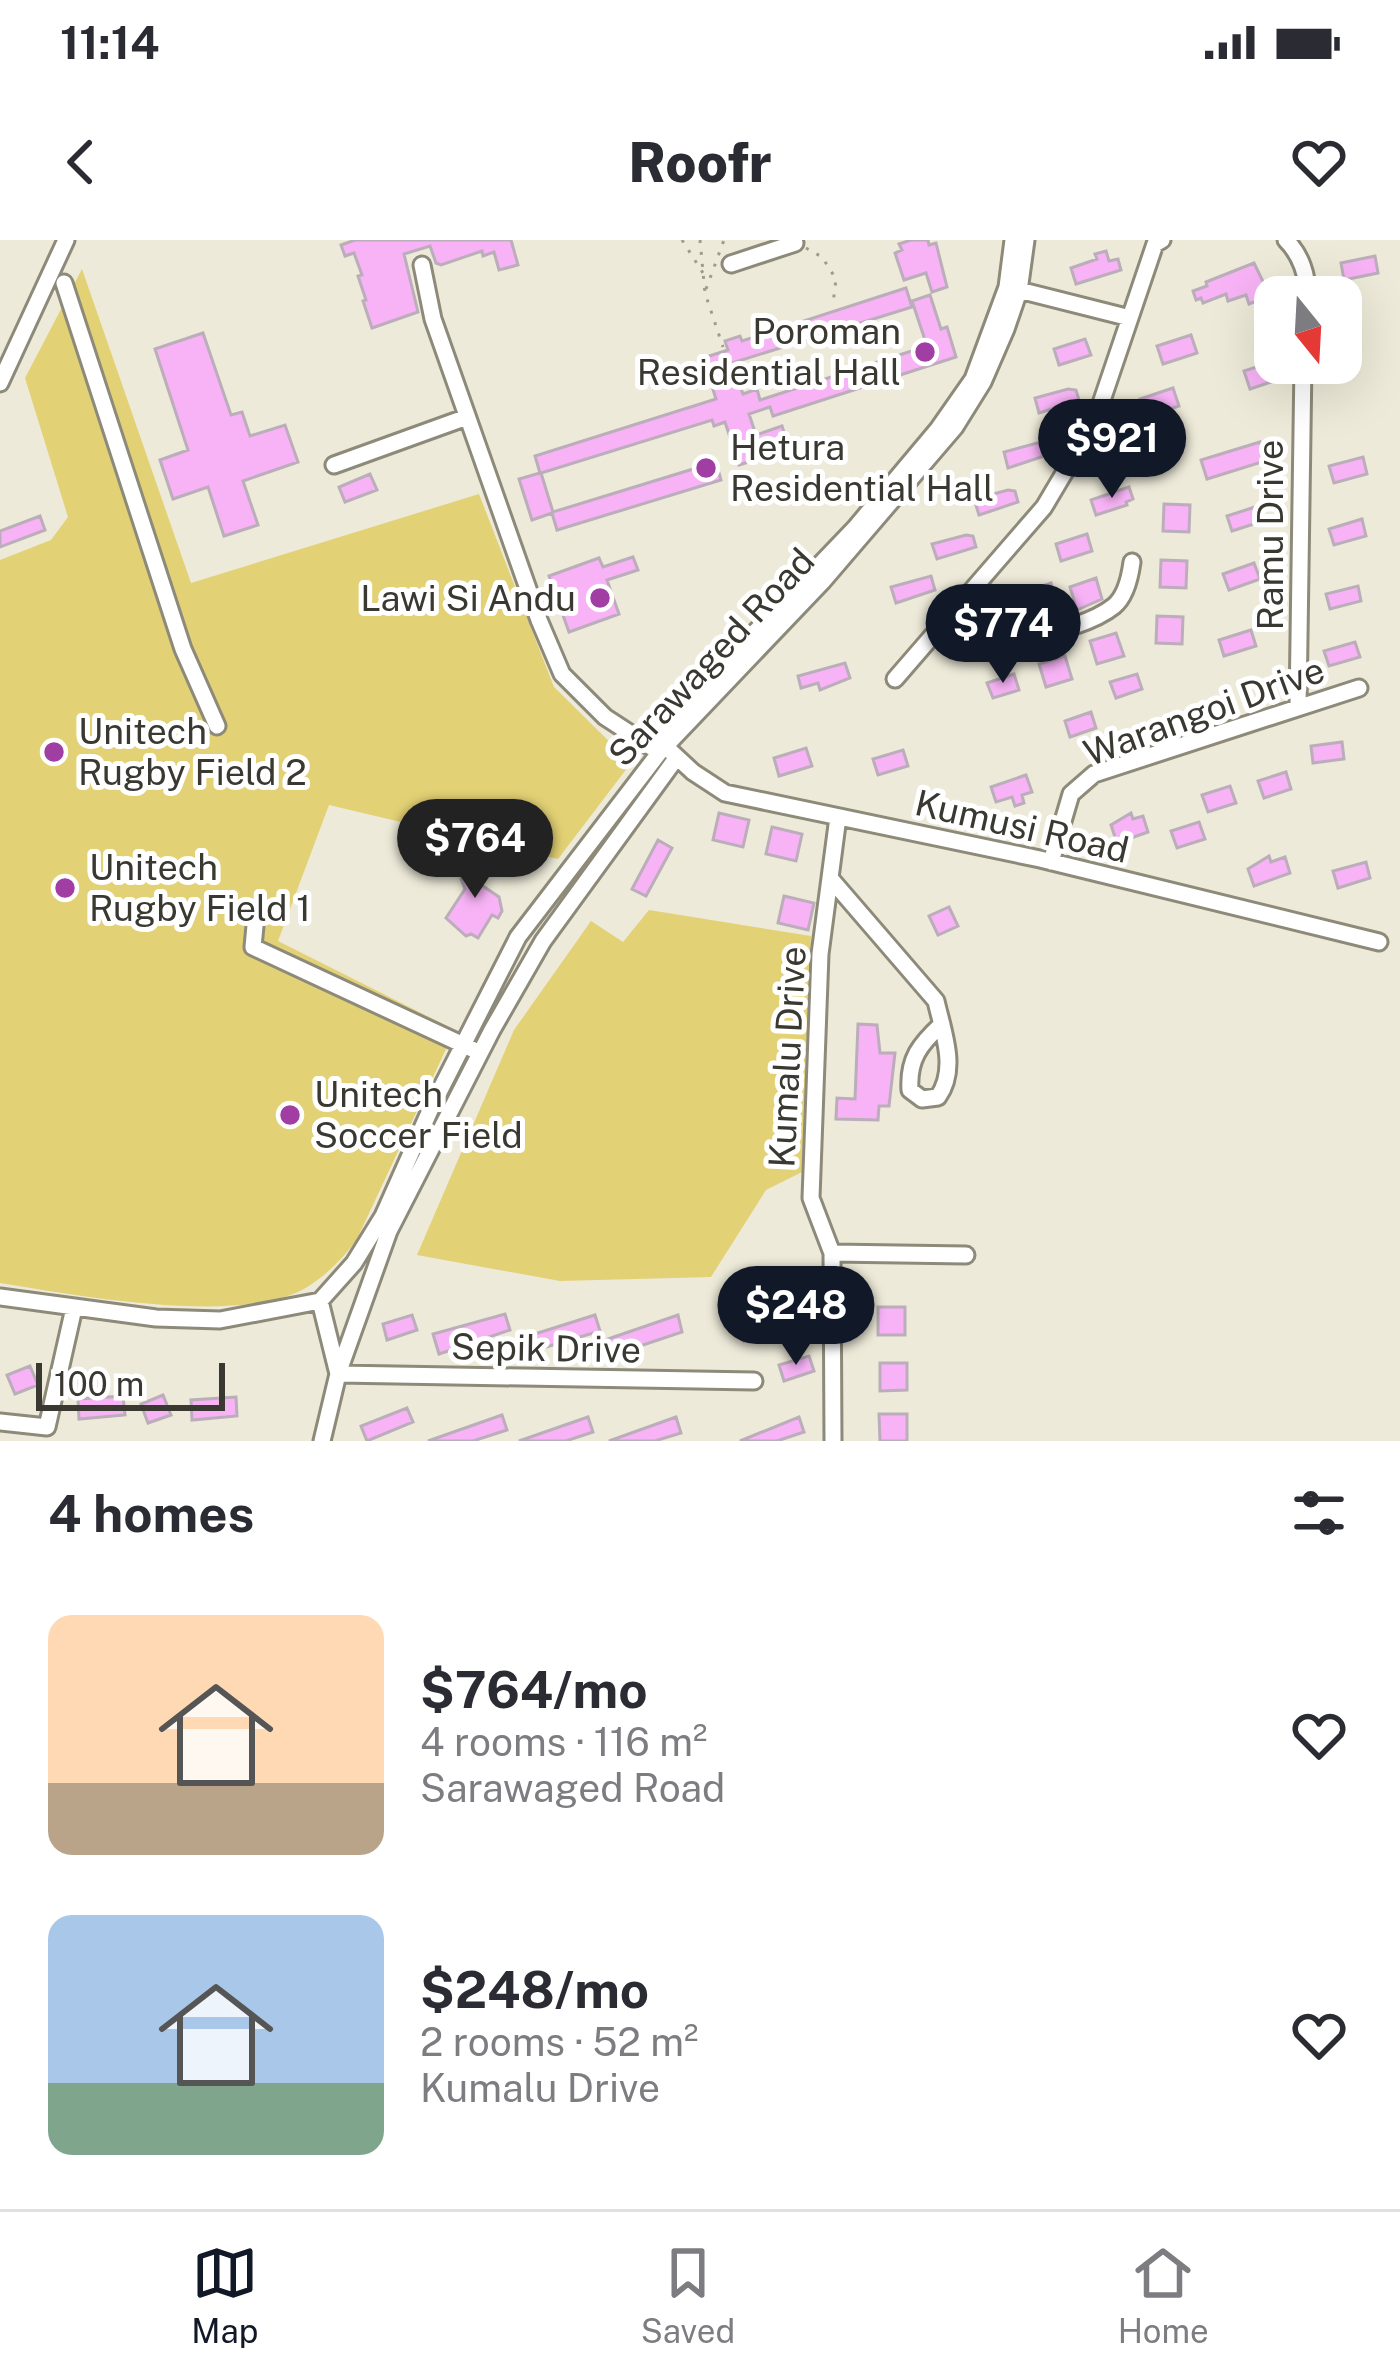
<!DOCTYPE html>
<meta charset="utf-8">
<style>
:root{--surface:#fff;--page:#f2f2f3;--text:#2b2b33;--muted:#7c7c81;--line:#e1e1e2;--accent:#111827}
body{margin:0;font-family:"Public Sans",sans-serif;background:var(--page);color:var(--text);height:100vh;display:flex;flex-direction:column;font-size:45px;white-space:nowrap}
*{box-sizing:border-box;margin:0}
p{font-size:39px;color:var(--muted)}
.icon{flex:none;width:66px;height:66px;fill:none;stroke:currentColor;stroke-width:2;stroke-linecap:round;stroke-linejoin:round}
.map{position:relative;height:1201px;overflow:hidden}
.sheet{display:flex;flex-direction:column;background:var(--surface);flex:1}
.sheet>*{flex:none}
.needle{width:78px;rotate:162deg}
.controls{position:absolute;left:1254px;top:36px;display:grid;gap:24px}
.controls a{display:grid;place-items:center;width:108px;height:108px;border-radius:24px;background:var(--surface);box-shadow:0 12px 48px #0002;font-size:60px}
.scale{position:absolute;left:36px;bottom:30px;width:189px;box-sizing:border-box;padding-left:12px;border:6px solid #393831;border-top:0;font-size:33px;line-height:42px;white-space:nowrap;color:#393831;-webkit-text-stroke:9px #fff;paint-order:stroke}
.price{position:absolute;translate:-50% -102px;padding:0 27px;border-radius:42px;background:var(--accent);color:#fff;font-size:39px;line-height:78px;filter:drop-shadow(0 3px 6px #0008)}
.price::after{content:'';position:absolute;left:50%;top:72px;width:36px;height:27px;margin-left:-18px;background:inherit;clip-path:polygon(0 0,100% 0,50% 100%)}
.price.current{background:#222;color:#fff}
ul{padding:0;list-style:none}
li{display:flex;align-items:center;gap:36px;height:300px;padding:0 48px}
li span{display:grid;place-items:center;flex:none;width:336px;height:240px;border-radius:24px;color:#555}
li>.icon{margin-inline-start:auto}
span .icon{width:144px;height:144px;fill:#fffc;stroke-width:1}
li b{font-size:51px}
h2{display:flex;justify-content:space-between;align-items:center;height:144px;padding:0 48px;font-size:51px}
.status{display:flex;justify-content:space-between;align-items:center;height:84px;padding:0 60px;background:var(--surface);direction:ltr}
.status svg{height:33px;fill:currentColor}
header{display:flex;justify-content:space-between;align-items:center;height:156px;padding:0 48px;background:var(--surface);font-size:54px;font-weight:800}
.tab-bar{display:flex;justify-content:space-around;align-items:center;height:168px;border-top:3px solid var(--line);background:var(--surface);font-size:33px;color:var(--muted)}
.tab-bar a{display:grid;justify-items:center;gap:6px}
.tab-bar .current{color:var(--accent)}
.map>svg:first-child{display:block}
.green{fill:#e3d175}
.building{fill:#f7b3f5;stroke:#bbadba;stroke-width:3}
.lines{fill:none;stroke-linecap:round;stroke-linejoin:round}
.minor-casing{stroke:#8d8a7a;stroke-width:21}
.path{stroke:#9e9c8f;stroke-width:3;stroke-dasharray:3 9;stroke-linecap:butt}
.minor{stroke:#fff;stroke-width:15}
.poi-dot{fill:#a13ea3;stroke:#fff;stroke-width:4.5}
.labels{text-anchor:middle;stroke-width:10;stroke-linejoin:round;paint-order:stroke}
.poi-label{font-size:36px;fill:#393831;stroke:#fff;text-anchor:start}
.street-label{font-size:36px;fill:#393831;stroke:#fff}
</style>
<div class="status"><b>11:14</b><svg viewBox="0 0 49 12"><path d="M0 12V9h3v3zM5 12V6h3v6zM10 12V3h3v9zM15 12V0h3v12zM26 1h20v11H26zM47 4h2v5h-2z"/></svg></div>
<header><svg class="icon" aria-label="back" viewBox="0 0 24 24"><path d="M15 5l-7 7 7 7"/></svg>Roofr<svg class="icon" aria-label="heart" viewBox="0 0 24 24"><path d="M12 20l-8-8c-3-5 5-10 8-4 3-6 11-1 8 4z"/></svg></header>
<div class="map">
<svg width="1400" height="1201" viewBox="0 0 1400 1201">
<rect width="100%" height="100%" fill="#edead9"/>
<!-- green -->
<path class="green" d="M 82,29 L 191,343 L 479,254 L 554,447 L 631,523 L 558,619 L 329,565 L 278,701 L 455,790 L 356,1001 C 340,1021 325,1037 302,1050 C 235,1085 74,1055 0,1043 L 0,320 L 51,300 L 68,277 L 25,138 Z
M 649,670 L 811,696 L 802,932 L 766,950 L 711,1037 L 560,1041 L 417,1015 L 514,790 L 591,681 L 623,702 Z"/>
<!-- building -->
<path class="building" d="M 355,0 L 511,0 L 518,25 L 499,30 L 494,12 L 483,16 L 482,11 L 441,25 L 436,23 L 430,6 L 404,14 L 418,72 L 372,88 L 363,61 L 366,60 L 358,36 L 362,35 L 354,13 L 345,16 L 341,5 Z
M 911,0 L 928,0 L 929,5 L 936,3 L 947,47 L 932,52 L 926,33 L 904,40 L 895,13 L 902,10 L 899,4 Z
M 1106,11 L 1109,21 L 1118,19 L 1121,30 L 1076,44 L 1071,28 L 1097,19 L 1095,14 Z
M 1375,16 L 1378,33 L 1344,40 L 1341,23 Z
M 1254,23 L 1270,56 L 1249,64 L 1246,55 L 1228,61 L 1226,54 L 1203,63 L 1201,58 L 1196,60 L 1193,51 L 1207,46 L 1206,42 Z
M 906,48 L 912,67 L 732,123 L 743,154 L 757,149 L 760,160 L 927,106 L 912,61 L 930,55 L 941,89 L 947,87 L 956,117 L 773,176 L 770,167 L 749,174 L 756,195 L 782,186 L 791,214 L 778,218 L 776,213 L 739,225 L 725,182 L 714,186 L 712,180 L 541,233 L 553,272 L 716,222 L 721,240 L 557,290 L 552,273 L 532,280 L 519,239 L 540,233 L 535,216 L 716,159 L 703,118 L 728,110 L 725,101 L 740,96 L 742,101 Z
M 203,93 L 231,175 L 242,172 L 250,196 L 285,185 L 298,222 L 243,241 L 258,285 L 224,296 L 208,247 L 173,259 L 160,220 L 188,210 L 155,109 Z
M 1191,95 L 1197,113 L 1163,124 L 1157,106 Z
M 1085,99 L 1091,115 L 1059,125 L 1054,109 Z
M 1275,121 L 1283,138 L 1250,149 L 1244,131 Z
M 1173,148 L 1179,166 L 1146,177 L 1140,159 Z
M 1068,149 L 1076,150 L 1079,160 L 1039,173 L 1035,158 Z
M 1150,197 L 1156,214 L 1124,223 L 1119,207 Z
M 1260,202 L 1265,221 L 1207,239 L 1201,220 Z
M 1037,203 L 1044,204 L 1047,215 L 1008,228 L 1004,212 Z
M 1363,217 L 1367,234 L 1334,243 L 1329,226 Z
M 370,234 L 377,250 L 345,262 L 339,247 Z
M 1129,247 L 1133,259 L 1126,262 L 1127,265 L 1096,275 L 1091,260 Z
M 1008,250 L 1015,251 L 1018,262 L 979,275 L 974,259 Z
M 1164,264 L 1190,265 L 1189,292 L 1163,291 Z
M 1255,267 L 1260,282 L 1232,291 L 1227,276 Z
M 40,276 L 45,290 L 0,307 L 0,291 Z
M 1362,279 L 1366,296 L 1334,305 L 1329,289 Z
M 1087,294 L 1092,311 L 1061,321 L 1056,304 Z
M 966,295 L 973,296 L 976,307 L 937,319 L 932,304 Z
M 633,317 L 638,330 L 607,340 L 619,374 L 569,392 L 549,336 L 599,318 L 603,327 Z
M 1161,320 L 1187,321 L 1186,348 L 1160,347 Z
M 1254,323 L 1260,339 L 1229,350 L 1223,334 Z
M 931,336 L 935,350 L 896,363 L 891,347 Z
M 1096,338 L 1102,359 L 1077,370 L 1070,347 Z
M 1051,343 L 1054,353 L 1045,356 L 1047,362 L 1016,372 L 1011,357 Z
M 1358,346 L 1361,361 L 1330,369 L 1326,354 Z
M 1157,376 L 1183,377 L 1182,404 L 1156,403 Z
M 1251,390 L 1256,406 L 1224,416 L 1219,400 Z
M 1116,393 L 1124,416 L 1097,424 L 1090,401 Z
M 1355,402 L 1360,417 L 1329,426 L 1324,411 Z
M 1065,416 L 1072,439 L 1046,447 L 1039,424 Z
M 845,423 L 850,438 L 820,450 L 818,443 L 801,448 L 798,436 Z
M 1014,434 L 1019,450 L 993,458 L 987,443 Z
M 1137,434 L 1142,449 L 1116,458 L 1110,442 Z
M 1091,472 L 1096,488 L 1070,497 L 1065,481 Z
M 1342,502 L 1344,519 L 1313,523 L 1311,506 Z
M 806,508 L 812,526 L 779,536 L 774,518 Z
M 903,510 L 908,526 L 878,535 L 873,519 Z
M 1286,532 L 1291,549 L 1264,558 L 1258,541 Z
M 1026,535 L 1032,552 L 1022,555 L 1024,563 L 1015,566 L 1012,557 L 996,562 L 991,547 Z
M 1230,546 L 1236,563 L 1208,572 L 1202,555 Z
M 719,573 L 749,580 L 743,607 L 713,600 Z
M 1131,573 L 1133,579 L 1143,576 L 1148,592 L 1117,603 L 1111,585 Z
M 1199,582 L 1205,599 L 1177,608 L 1171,591 Z
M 772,587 L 802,594 L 796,621 L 766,614 Z
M 658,600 L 672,608 L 646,656 L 632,649 Z
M 480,613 L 494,623 L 480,644 L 499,657 L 502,671 L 498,678 L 492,675 L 478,698 L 471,694 L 466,696 L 446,678 L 465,649 L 461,639 Z
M 1269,616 L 1271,622 L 1285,617 L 1290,633 L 1254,646 L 1248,629 Z
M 1366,622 L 1370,638 L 1338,648 L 1333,631 Z
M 784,656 L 814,663 L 808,690 L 778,683 Z
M 949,667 L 958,686 L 938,695 L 929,676 Z
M 858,784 L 877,785 L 880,813 L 895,813 L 889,866 L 879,866 L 878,880 L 836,879 L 837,858 L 855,859 Z
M 878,1067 L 905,1067 L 905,1095 L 878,1095 Z
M 505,1074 L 510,1090 L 439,1114 L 433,1094 Z
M 412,1075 L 417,1090 L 387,1100 L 383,1084 Z
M 595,1075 L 600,1091 L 526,1113 L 522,1098 Z
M 678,1075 L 682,1092 L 610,1116 L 605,1100 Z
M 766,1075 L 771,1092 L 744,1101 L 738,1084 Z
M 809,1116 L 814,1131 L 784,1141 L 779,1125 Z
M 880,1123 L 907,1123 L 907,1150 L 880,1151 Z
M 30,1126 L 38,1145 L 15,1154 L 7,1135 Z
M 163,1155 L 171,1175 L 148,1183 L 141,1164 Z
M 123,1156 L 125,1175 L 79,1179 L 78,1159 Z
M 236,1157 L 237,1176 L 192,1180 L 191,1160 Z
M 407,1168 L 413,1182 L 367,1201 L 361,1186 Z
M 879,1174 L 907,1174 L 907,1201 L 880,1201 Z
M 502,1175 L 507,1190 L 473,1201 L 428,1201 Z
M 588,1177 L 593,1192 L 566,1201 L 519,1201 Z
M 676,1177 L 681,1193 L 655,1201 L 609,1201 Z
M 799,1177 L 804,1192 L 777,1201 L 740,1201 Z"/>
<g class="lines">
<defs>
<path id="minor" d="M 1013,0 L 1007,47 L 1130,78
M 1286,0 C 1301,15 1308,36 1307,57
M 731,24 L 795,3 L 794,0
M 422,25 L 433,79 L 539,380 L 562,434 L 605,477 L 651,507
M 64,43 L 183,409 L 217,486
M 0,143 L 66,0
M 334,225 L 467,177
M 962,358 L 989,386 L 1020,401 C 1047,394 1092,384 1114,366 C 1126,356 1130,337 1132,322
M 895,439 L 1044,267 L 1095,181 L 1155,4 L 1162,0
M 1298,467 L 1303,123
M 647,505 L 855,288 L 938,189 L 973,139 L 1007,47
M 665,506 L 693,532 L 725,553 L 1040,619 L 1379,702
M 1051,622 L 1071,554 L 1094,534 L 1359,448
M 830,638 L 936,761 C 943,792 958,829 938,857 L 922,859 L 910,850 C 908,819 920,804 942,784
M 256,675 L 253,707 L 472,809
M 832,1013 L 966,1015
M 0,1057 L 156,1078 L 220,1080 L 320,1061
M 339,1131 L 389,991 L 492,790 L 543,701 L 677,517
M 338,1134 L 754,1141
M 0,1182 L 47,1187 L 74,1068
M 322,1201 L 338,1134 L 320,1061 L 354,1023 L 383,976 L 432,866 L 518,697 L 659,513 L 823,341 L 955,187 L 983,142 L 1006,89 L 1019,51 L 1026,0
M 833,1201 L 832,1013 L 811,958 L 820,714 L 838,577"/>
</defs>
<!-- minor casing -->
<use href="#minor" class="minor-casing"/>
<!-- path -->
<path class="path" d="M 682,0 L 703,33
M 700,0 L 705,53 L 723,107
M 806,8 L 822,17 L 836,39 L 833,64
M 706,49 L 724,0"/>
<!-- minor -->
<use href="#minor" class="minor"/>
</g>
<!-- markers -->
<g class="poi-dot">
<circle cx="925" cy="112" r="12"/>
<circle cx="706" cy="228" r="12"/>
<circle cx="600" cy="358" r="12"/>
<circle cx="54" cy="512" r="12"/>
<circle cx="65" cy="648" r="12"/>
<circle cx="290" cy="875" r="12"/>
</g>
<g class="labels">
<!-- poi labels -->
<g class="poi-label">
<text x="901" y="104" text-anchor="end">Poroman<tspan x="901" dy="41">Residential Hall</tspan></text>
<text x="730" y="220">Hetura<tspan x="730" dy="41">Residential Hall</tspan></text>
<text x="576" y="371" text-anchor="end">Lawi Si Andu</text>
<text x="78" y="504">Unitech<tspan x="78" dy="41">Rugby Field 2</tspan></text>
<text x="89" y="640">Unitech<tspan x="89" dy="41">Rugby Field 1</tspan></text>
<text x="314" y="867">Unitech<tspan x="314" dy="41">Soccer Field</tspan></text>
</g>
<!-- street labels -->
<g class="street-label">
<text transform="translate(1270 295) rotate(-90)" y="13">Ramu Drive</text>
<text transform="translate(711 417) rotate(-47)" y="13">Sarawaged Road</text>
<text transform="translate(1204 471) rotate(-20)" y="13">Warangoi Drive</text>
<text transform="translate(1022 586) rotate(13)" y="13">Kumusi Road</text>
<text transform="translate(787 817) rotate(-87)" y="13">Kumalu Drive</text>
<text transform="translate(546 1108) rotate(1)" y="13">Sepik Drive</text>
</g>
</g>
</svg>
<div class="controls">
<a><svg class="needle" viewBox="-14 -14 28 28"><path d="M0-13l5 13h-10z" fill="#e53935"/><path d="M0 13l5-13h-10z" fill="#7c7c81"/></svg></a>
</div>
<div class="scale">100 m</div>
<b class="price" style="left:1112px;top:261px">$921</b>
<b class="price" style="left:1003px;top:446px">$774</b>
<b class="price current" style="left:475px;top:661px">$764</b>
<b class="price" style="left:796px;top:1128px">$248</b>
</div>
<section class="sheet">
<h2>4 homes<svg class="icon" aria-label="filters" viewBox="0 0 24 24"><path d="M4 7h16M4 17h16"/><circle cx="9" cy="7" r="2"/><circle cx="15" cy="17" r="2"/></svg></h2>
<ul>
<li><span style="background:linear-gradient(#ffd9b3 70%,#b9a48a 0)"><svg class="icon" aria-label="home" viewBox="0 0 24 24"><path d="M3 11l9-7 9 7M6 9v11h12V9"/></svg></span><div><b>$764/mo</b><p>4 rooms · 116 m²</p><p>Sarawaged Road</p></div><svg class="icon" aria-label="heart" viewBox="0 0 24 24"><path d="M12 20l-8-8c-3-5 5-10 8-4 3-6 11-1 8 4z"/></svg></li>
<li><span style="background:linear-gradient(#a9c7e8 70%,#7fa58c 0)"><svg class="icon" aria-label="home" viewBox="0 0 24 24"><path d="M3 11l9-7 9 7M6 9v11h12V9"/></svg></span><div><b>$248/mo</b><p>2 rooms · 52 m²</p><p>Kumalu Drive</p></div><svg class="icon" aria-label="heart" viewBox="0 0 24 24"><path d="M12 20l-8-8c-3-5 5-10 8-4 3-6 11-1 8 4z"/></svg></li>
</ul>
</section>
<nav class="tab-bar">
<a class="current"><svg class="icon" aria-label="map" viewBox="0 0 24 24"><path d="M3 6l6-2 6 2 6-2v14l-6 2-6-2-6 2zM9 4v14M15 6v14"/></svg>Map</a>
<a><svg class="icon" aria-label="saved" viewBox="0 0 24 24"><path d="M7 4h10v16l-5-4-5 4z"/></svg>Saved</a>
<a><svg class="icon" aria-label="home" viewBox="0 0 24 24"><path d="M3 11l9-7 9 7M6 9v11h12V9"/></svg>Home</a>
</nav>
